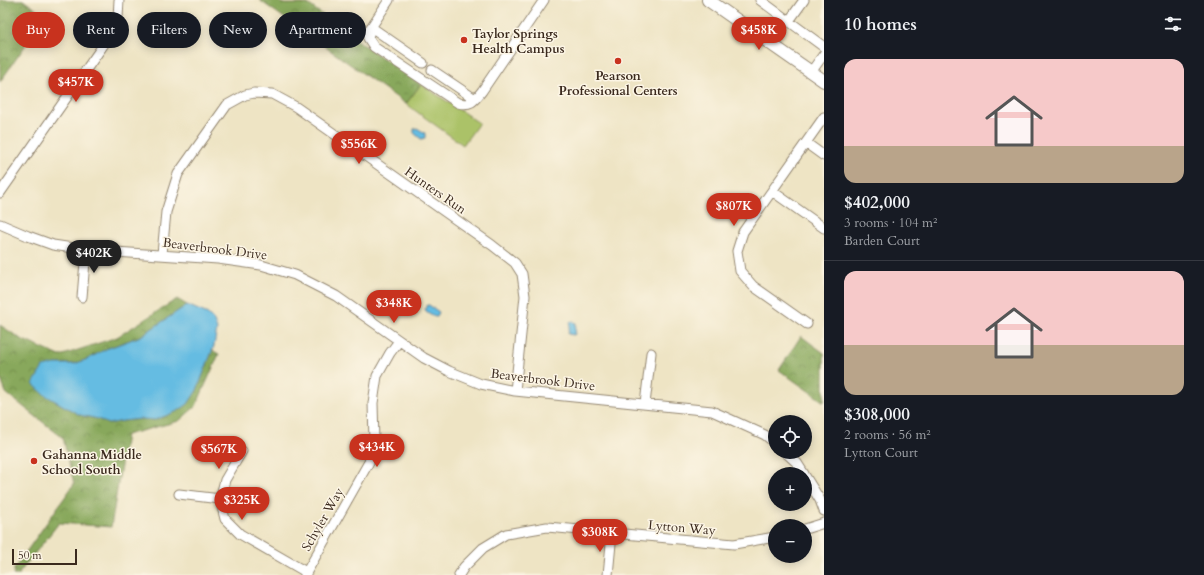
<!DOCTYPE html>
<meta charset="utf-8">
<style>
:root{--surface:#171b24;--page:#20242c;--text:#f1f3f6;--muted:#9ea1a6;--line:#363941;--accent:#c8321e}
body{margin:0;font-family:Cardo,serif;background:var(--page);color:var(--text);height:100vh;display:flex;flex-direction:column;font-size:15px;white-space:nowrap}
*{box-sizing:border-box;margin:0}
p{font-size:13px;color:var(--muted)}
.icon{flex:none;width:22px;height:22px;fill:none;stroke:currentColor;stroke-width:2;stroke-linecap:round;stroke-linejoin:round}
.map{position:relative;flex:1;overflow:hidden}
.sheet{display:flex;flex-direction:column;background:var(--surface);width:380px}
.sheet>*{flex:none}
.top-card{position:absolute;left:12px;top:12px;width:380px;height:36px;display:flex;gap:8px}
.controls{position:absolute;left:768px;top:415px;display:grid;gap:8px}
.controls a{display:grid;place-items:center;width:44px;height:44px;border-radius:50%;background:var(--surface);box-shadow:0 2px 10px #0003;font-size:20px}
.scale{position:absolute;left:12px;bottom:10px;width:65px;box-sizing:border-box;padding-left:4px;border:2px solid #3b2a1e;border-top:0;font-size:11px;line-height:14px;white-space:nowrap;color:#3b2a1e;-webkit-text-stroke:3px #fcf5e5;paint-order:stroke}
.price{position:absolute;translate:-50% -34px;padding:0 9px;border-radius:14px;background:var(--accent);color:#fff;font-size:13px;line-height:26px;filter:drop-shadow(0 1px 2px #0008)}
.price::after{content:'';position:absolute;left:50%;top:24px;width:12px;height:9px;margin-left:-6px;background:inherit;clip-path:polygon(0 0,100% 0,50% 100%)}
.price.on{background:#222;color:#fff}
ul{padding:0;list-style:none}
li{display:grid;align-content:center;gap:8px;height:212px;padding:0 20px}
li+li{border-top:1px solid var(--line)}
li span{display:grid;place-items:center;height:124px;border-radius:12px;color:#555}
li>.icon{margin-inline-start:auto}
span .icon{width:72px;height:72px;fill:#fffc;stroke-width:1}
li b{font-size:17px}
h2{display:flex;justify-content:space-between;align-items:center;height:48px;padding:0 20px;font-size:17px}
.pill{padding:0 14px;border-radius:18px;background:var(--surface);box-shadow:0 2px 10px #0003;font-size:14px;line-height:36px}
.pill.on{background:var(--accent);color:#fff}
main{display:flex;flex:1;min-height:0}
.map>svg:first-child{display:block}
.green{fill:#abc268;stroke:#737643}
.forest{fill:url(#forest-crowns);stroke:#62693d}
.water{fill:#65bce2;stroke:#507380}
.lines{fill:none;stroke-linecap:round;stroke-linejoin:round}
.minor-casing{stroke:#948771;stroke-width:11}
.major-casing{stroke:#948771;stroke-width:14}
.minor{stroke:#fff;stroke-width:9}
.major{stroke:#fff;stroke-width:12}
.poi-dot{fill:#c8321e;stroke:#fcf5e5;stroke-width:1.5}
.labels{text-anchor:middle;stroke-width:3;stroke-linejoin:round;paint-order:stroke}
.poi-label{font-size:13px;font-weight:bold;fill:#3b2a1e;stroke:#fcf5e5;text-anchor:start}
.street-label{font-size:13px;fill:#3b2a1e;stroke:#fcf5e5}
</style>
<main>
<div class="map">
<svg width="824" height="575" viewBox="0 0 824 575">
<defs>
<pattern id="forest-crowns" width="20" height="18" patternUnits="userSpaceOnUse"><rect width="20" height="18" fill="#88a85c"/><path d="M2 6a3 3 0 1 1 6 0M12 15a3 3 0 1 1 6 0" fill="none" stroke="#70894b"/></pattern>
</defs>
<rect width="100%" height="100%" fill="#fcf5e5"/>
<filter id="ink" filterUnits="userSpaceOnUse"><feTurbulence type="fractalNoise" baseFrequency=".025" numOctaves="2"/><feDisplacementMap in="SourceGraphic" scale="8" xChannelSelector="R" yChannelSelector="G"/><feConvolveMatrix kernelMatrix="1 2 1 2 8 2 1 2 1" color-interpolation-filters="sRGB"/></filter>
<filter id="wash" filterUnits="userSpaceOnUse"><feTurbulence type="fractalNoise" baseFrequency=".012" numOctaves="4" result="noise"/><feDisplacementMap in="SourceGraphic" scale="16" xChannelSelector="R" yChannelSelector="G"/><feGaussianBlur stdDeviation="0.9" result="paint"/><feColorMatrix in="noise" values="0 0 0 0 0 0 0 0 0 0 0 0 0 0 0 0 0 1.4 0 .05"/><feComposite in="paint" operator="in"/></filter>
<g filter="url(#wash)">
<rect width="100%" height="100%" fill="#eee4c4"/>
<!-- green -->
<path class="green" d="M 421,84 L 479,123 L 463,145 L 406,104 Z"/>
<!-- forest -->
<path class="forest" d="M 0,0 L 23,0 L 46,16 L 0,82 Z
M 259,0 L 277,0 L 284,4 L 308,4 L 352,37 L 421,84 L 406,104 Z
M 177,299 L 187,305 L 141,336 L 106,349 L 88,359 L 74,364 L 55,364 L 39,388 L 45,395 L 80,415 L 98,419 L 108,424 L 123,421 L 141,419 L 155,420 L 197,390 L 212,350 L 219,354 L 196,406 L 179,421 L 126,435 L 111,527 L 59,523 L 20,572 L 19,575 L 13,575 L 14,569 L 74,484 L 63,438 L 6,393 L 0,377 L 0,325 L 21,339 L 60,356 L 117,337 Z
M 801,336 L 824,353 L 824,402 L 779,370 Z"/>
<!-- water -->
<path class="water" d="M 417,128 L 425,133 L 425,138 L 421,139 L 414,133 L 414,129 Z
M 187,305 L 208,314 L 213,319 L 217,329 L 214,346 L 197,390 L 188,404 L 178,411 L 155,420 L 141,419 L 123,421 L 108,424 L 98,419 L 80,415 L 71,410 L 45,395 L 33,384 L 43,367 L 55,364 L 74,364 L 88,359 L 106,349 L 141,336 Z
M 427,305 L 429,305 L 439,312 L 437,317 L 435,317 L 426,311 L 425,309 Z
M 571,321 L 576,323 L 575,334 L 574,335 L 568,334 L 570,322 Z"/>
</g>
<g filter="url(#ink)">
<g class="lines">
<defs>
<path id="minor" d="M 389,0 L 370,29 L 368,38 L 374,47 L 458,103 C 471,106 474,101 482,91 L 544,0
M 760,0 L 824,47
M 789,21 L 804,0
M 371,27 L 423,63
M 432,70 L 475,99
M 811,72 L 824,54
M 806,143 L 824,156
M 772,191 L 824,228
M 0,193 L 111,34 L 118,18 L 119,0
M 0,224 L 28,236 L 53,245 L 86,250 L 218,259 L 261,265 L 295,275 L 336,296 L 424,358 L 449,371 L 481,384 L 515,391 L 712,411 L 765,435 L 775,443
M 162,254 L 166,212 L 178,174 L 227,105 L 245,95 L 254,93 L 272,94 L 296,107 L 492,245 L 515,263 L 522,274 L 525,296 L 515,391
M 82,297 L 86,250
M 807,324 L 753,286 L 740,271 L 737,251 L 743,232 L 824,117
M 645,404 L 651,353
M 785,452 L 797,463 L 804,474
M 805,476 L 820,500 L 824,511
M 179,494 L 220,499 L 225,519 L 240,534 L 306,572
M 220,499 L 225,480 L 242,451
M 805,529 L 824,523
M 305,575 L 369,462 L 374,442 L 373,403 L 377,376 L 390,353 L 399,341
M 459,575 L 464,567 L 483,548 L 506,534 L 547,527 L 734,544 L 775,537
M 608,575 L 612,533"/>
<path id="major" d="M 708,0 L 824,81"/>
</defs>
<!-- minor casing -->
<use href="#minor" class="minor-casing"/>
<!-- major casing -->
<use href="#major" class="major-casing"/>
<!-- minor -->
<use href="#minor" class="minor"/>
<!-- major -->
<use href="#major" class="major"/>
</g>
</g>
<!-- markers -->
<g class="poi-dot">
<circle cx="464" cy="40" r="4"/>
<circle cx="618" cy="61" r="4"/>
<circle cx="34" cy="461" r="4"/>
</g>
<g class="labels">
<!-- poi labels -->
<g class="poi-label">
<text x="472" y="38">Taylor Springs<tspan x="472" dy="15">Health Campus</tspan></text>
<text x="618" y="80" text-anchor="middle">Pearson<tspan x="618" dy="15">Professional Centers</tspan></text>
<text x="42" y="459">Gahanna Middle<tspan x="42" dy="15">School South</tspan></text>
</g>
<!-- street labels -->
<g class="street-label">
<text transform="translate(436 190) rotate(35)" y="5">Hunters Run</text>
<text transform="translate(215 248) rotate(7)" y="5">Beaverbrook Drive</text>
<text transform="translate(543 379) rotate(7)" y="5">Beaverbrook Drive</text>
<text transform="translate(322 519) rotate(-60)" y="5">Schyler Way</text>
<text transform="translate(682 527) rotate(5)" y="5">Lytton Way</text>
</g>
</g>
</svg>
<div class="controls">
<a><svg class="icon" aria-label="locate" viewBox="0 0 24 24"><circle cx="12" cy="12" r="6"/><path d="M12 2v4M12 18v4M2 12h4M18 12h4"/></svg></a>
<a>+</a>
<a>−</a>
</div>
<div class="scale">50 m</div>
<b class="price" style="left:759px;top:51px">$458K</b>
<b class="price" style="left:76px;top:103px">$457K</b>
<b class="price" style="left:359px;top:165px">$556K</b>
<b class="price" style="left:734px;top:227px">$807K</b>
<b class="price on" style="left:94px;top:274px">$402K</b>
<b class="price" style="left:394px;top:324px">$348K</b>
<b class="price" style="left:377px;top:468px">$434K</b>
<b class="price" style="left:219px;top:470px">$567K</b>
<b class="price" style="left:242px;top:521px">$325K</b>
<b class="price" style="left:600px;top:553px">$308K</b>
<div class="top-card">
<a class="pill on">Buy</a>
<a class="pill">Rent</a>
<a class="pill">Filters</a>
<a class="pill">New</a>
<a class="pill">Apartment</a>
</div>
</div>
<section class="sheet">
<h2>10 homes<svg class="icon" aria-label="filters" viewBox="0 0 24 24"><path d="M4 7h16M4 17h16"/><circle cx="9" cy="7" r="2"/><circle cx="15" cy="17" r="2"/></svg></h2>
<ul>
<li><span style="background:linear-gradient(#f6c9c9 70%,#b9a48a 0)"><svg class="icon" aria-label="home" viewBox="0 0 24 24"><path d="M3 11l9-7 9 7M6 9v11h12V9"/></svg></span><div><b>$402,000</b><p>3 rooms · 104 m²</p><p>Barden Court</p></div></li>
<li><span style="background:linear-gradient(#f6c9c9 60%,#b9a48a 0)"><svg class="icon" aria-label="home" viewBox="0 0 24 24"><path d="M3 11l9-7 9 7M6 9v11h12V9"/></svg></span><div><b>$308,000</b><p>2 rooms · 56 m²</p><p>Lytton Court</p></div></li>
</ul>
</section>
</main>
